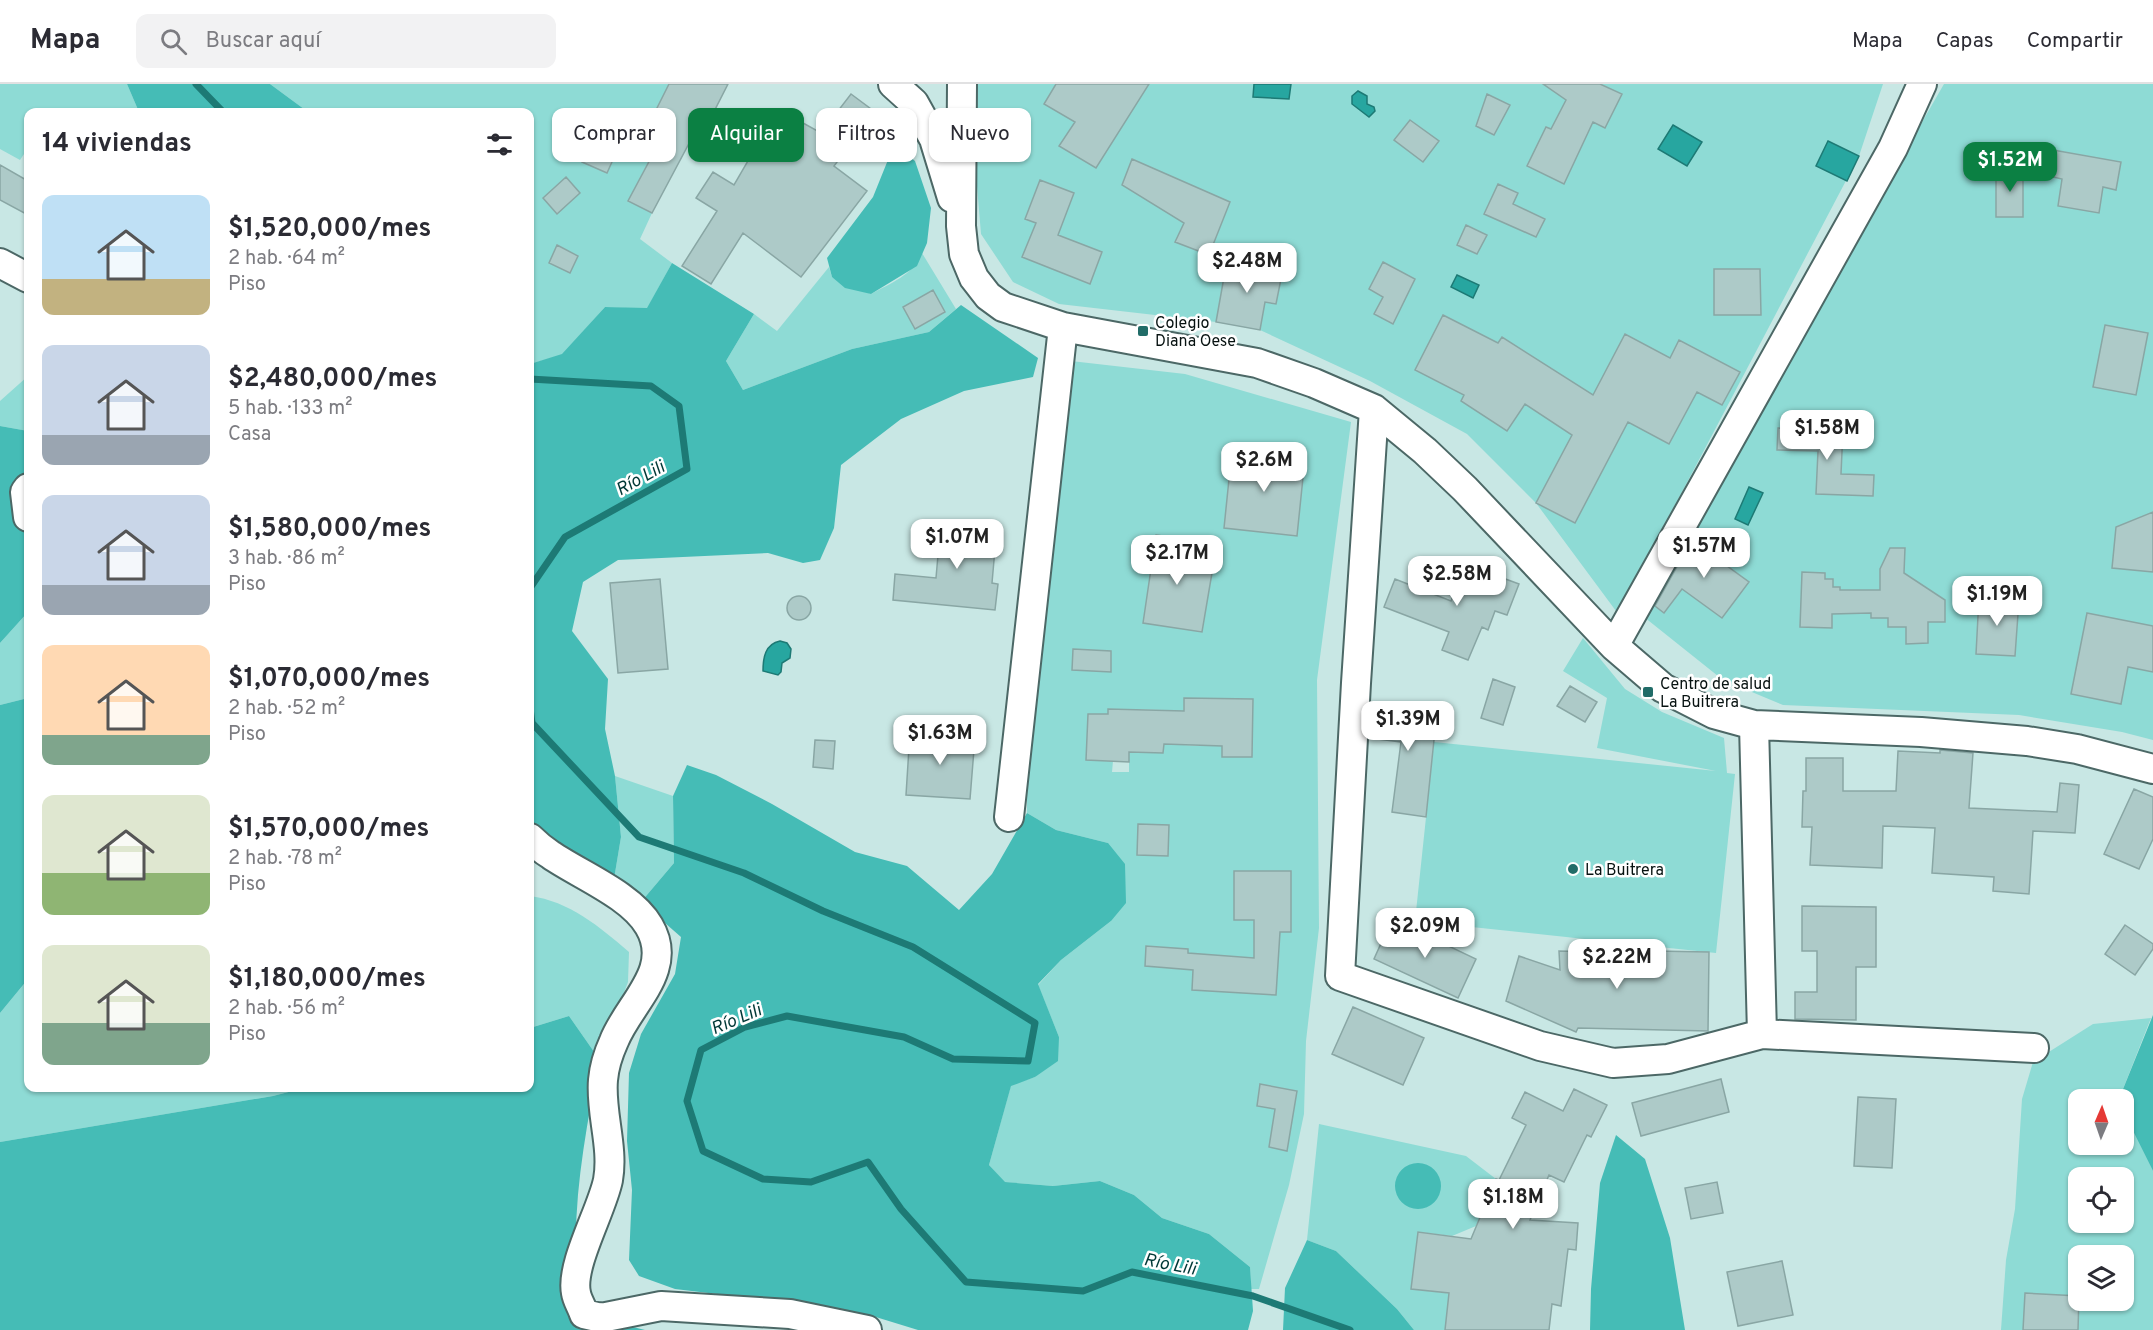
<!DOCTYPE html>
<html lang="es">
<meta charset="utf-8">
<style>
:root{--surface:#fff;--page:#f2f2f3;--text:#2b2b33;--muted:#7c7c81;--line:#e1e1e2;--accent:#0b8043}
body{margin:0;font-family:Overpass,sans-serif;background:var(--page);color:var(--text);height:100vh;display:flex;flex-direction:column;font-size:22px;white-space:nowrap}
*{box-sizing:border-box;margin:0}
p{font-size:20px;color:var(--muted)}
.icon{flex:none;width:33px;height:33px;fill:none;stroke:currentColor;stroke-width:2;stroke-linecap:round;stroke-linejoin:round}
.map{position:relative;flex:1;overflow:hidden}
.sheet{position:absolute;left:24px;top:24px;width:510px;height:984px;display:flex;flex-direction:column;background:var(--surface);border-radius:12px;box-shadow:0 2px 4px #0004}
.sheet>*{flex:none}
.top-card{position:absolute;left:552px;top:24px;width:570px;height:54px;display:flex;gap:12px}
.needle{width:39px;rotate:2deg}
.buttons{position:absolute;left:2068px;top:1005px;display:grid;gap:12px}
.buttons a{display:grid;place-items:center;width:66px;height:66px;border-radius:12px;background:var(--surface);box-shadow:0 2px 4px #0004;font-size:30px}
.price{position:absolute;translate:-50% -51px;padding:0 14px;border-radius:12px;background:#fff;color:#222;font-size:20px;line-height:39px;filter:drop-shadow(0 2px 3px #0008)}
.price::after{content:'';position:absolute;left:50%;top:36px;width:18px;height:14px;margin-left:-9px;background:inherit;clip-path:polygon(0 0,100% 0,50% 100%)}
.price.selected{background:var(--accent);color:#fff}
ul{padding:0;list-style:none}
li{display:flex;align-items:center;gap:18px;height:150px;padding:0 18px}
li span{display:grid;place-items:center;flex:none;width:168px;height:120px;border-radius:12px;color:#555}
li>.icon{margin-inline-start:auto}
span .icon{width:72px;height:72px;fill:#fffc;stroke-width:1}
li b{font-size:26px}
h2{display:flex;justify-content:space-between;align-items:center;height:72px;padding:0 18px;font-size:26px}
.pill{padding:0 21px;border-radius:12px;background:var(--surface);box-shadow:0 2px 4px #0004;font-size:21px;line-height:54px}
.pill.selected{background:var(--accent);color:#fff}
header{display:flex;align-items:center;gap:36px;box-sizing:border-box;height:84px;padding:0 30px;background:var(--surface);border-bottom:2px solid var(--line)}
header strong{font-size:28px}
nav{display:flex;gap:33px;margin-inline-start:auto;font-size:21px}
.search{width:420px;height:54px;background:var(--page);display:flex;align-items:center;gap:15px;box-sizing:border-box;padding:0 21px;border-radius:12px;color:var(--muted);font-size:22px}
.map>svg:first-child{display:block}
.green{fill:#8edbd5;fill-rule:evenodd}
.forest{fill:#45bcb6}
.water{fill:#27a6a0;stroke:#1d7a75;stroke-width:1.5}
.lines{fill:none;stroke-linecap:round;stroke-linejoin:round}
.stream{stroke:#1d7a75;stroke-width:7}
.building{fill:#adcac8;stroke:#89a6a4;stroke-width:1.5}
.minor-casing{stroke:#4c6866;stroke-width:32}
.minor{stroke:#fff;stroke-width:28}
.poi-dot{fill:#216c68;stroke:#fff;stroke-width:2}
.labels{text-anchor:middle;stroke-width:5;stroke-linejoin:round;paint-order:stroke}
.poi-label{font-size:16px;fill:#071211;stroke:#fff;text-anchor:start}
.water-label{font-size:18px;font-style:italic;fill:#003836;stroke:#fff}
</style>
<header>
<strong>Mapa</strong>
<div class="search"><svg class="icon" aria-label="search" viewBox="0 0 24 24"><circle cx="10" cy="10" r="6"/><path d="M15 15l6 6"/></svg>Buscar aquí</div>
<nav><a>Mapa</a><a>Capas</a><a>Compartir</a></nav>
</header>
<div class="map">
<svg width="2153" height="1246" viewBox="0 0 2153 1246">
<rect width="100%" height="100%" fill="#c8e7e4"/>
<!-- green -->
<path class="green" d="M 0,0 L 127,0 L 139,28 L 28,28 L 28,64 L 20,76 L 0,65 Z
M 270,0 L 669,0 L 653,32 L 668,39 L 629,116 L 652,129 L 640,155 L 672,179 L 647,225 L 605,223 L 562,271 L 530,280 L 530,28 L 308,28 Z
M 973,0 L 1883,0 L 1859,72 L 1681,410 L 1616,527 L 1536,419 L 1467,350 L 1370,297 L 1260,246 L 1216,238 L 1059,220 L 1013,198 L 981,150 L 975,78 Z
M 1944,0 L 2153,0 L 2153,656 L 2122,648 L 2019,631 L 1783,621 L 1723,596 L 1639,529 Z
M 922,169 L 956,225 L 929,248 L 852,265 L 743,306 L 726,277 L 754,230 L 777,247 L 829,183 L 832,193 L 871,210 C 891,199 913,191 922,169 Z
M 1071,277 L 1185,290 L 1351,338 L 1317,596 L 1319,844 L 1306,957 L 1304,1030 L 1289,1101 L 1259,1205 L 1251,1205 L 1250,1183 L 1209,1150 L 1162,1134 L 1134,1111 L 1100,1097 L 1053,1102 L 1004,1098 L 989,1081 L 1011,1001 L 1035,993 L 1059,953 L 1038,901 L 1061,876 L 1111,837 L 1108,759 L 1056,746 L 1027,729 L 1027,698 ZM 1184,614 L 1253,615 L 1252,673 L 1222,673 L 1222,646 L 1201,645 L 1200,662 L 1183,661 ZM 1108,625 L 1165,626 L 1163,669 L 1129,668 L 1129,688 L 1112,688 L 1113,677 L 1087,676 L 1088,630 L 1108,630 Z
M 28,292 L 28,347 L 0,342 L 0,317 Z
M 28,528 L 28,614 L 0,621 L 0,559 Z
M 1583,554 L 1625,605 L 1662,628 L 1724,654 L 1727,689 L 1735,690 L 1716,869 L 1415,837 L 1434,658 L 1716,687 L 1597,664 L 1607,614 L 1563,587 Z
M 615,692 L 673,712 L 674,779 L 641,818 L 613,801 L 621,753 Z
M 530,812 C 569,817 600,843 629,868 L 628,898 L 599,975 L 569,932 L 530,944 Z
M 28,895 L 28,1004 L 304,1004 L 273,1012 L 0,1058 L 0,929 Z
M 2151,934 L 2119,1015 L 2079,1016 L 2079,1060 L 2124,1060 L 2124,1029 L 2153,1087 L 2153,1246 L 2001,1246 L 2006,1176 L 2015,1125 L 2022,1015 L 2033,978 L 2093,940 ZM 2079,1094 L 2124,1094 L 2124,1138 L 2079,1138 ZM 2079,1172 L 2124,1172 L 2124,1216 L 2079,1216 Z
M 1319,1040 L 1466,1072 L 1496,1095 L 1476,1142 L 1452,1152 L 1418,1148 L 1411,1205 L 1504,1216 L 1501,1246 L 1414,1246 L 1397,1225 L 1336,1167 L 1307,1156 Z"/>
<!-- forest -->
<path class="forest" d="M 127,0 L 270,0 L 308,28 L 139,28 Z
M 894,61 L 915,77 L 931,124 L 927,159 L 917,182 L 871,210 L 845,204 L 832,193 L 827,174 L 873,113 Z
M 672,179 L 754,230 L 726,277 L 743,306 L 852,265 L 929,248 L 961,221 L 1038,274 L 1033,293 L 964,307 L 901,335 L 841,381 L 834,444 L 820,476 L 803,479 L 768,469 L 618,476 L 583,498 L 572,547 L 608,595 L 605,645 L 615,692 L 621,753 L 613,801 L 530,746 L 530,280 L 562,270 L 605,223 L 647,224 Z
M 0,342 L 28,347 L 28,528 L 0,559 Z
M 28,614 L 28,895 L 0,929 L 0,621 Z
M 687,681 L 716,691 L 772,720 L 855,768 L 907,782 L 959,826 L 992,790 L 1027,729 L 1056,746 L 1108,759 L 1125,780 L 1126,819 L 1111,837 L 1061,876 L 1038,900 L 1059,953 L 1058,977 L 1035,993 L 1011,1002 L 989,1081 L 1005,1098 L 1053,1102 L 1100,1097 L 1134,1111 L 1162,1134 L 1209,1150 L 1250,1183 L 1253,1227 L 1248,1246 L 918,1246 L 866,1230 L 811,1227 L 742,1213 L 675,1205 L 639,1192 L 629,1176 L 632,1106 L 627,1057 L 629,989 L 641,950 L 675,890 L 681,853 L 641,818 L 674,779 L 673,712 Z
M 2153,931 L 2153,1087 L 2124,1029 L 2124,1016 L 2119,1015 Z
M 569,932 L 599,975 C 588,1037 575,1100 576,1163 C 576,1181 581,1200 584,1218 L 625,1241 L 645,1246 L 0,1246 L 0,1058 L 273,1012 L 304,1004 L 530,1004 L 530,944 Z
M 1616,1051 L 1645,1075 L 1670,1154 L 1685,1246 L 1590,1246 L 1591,1205 L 1600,1099 Z
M1395 1102a23 23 0 1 1 46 0a23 23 0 1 1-46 0Z
M 1307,1156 L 1336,1167 L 1397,1225 L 1414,1246 L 1283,1246 L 1285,1204 Z"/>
<!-- water -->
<path class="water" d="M 1254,0 L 1291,0 L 1289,15 L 1253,13 Z
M 1358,7 L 1367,12 L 1367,20 L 1374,23 L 1375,27 L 1369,33 L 1352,20 L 1352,12 Z
M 1673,41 L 1702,58 L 1687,82 L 1658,65 Z
M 1828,57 L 1859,72 L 1847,97 L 1816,82 Z
M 1457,191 L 1479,201 L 1473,214 L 1451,203 Z
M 1749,403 L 1763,409 L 1748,441 L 1735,435 Z
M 780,557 L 787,559 L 791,565 L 790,574 L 782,579 L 781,588 L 778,591 L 763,587 C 763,574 765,560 780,557 Z"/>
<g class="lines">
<!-- stream -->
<path class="stream" d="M 196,0 L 223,28
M 530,295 L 651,302 L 679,322 L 687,385 L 565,453 L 530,504
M 530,624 L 532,639 L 639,753 L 744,789 L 823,827 L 913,863 L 1035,939 L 1028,977 L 953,975 L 904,953 L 787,932 L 745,943 L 701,966 L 687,1017 L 703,1067 L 763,1095 L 811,1098 L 868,1078 L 901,1125 L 966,1198 L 1083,1207 L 1132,1188 L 1253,1212 L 1350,1246"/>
</g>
<!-- building -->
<path class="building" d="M 669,0 L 728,0 L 700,55 L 693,52 L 652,129 L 628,117 L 669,40 L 653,32 Z
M 1056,0 L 1149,0 L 1096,84 L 1059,62 L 1075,38 L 1044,20 Z
M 1543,0 L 1600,0 L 1622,10 L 1605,44 L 1593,38 L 1564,100 L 1527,82 L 1546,43 L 1551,45 L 1566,16 Z
M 851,10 L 875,28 L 834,82 L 867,107 L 801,193 L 743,149 L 711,200 L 682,182 L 717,127 L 696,114 L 713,88 L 734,101 L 778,25 L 821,49 Z
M 1487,10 L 1510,21 L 1494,51 L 1476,42 Z
M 605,27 L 630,38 L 607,89 L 582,78 Z
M 1410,36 L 1439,57 L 1423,78 L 1394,56 Z
M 2053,66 L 2121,78 L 2116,106 L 2103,103 L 2099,129 L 2058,122 L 2062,95 L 2049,92 Z
M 1132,75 L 1230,118 L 1209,171 L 1175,158 L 1184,139 L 1122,101 Z
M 0,81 L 28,97 L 28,131 L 0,116 Z
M 2023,85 L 2023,133 L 1996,133 L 1996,86 Z
M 566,93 L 580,109 L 557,130 L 543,114 Z
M 1040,96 L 1074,109 L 1058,151 L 1102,168 L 1090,200 L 1022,173 L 1036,139 L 1025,135 Z
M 1498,100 L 1518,109 L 1513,120 L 1545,135 L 1536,153 L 1484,130 Z
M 1466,141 L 1487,151 L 1477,170 L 1457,161 Z
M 557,161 L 578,172 L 570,189 L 549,179 Z
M 1227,176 L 1283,185 L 1276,220 L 1265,218 L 1260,246 L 1216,238 Z
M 1383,178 L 1415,195 L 1393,240 L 1374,230 L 1383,213 L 1369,205 Z
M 1714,185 L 1760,185 L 1761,231 L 1714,231 Z
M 933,206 L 945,228 L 915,245 L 903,223 Z
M 1443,231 L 1498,259 L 1502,253 L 1593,311 L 1625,250 L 1670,274 L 1679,256 L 1740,288 L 1722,321 L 1697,308 L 1669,360 L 1628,338 L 1575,439 L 1536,419 L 1572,351 L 1525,320 L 1507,347 L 1461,317 L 1464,311 L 1415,286 Z
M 2105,241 L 2148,249 L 2136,311 L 2093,303 Z
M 1778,344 L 1843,346 L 1841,390 L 1874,391 L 1873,412 L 1816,410 L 1818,367 L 1777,366 Z
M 1232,366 L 1305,374 L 1297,452 L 1224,444 Z
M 2153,428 L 2153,488 L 2112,484 L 2116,443 Z
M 941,437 L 997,442 L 992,499 L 998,500 L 995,526 L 893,516 L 895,490 L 936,494 Z
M 1704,446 L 1721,458 L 1712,471 L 1749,498 L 1722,534 L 1682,505 L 1664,529 L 1655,522 L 1682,474 Z
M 1156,451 L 1196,457 L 1193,479 L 1213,483 L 1202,548 L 1143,539 Z
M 1890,464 L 1905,464 L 1904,489 L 1945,516 L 1945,538 L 1928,538 L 1928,559 L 1906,560 L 1906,543 L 1888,543 L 1888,534 L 1871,534 L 1871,529 L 1832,530 L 1832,544 L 1800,543 L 1802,488 L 1825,489 L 1825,495 L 1833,495 L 1833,503 L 1840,503 L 1840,506 L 1880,506 L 1880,485 Z
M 1465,480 L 1519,500 L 1507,531 L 1495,527 L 1488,546 L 1482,543 L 1468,576 L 1442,566 L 1449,548 L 1384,523 L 1395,495 L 1451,517 Z
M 660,495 L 668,585 L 618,589 L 610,499 Z
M787 524a12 12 0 1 1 24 0a12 12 0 1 1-24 0Z
M 1979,513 L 2019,516 L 2015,572 L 1976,570 Z
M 2087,529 L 2153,542 L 2153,588 L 2128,583 L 2121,620 L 2071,610 Z
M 1073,565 L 1111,567 L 1111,588 L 1072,586 Z
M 1493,595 L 1515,603 L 1503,641 L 1481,634 Z
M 1570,602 L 1597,618 L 1585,638 L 1557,622 Z
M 1184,614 L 1253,615 L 1252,673 L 1222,673 L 1222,662 L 1164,660 L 1163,669 L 1129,668 L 1129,678 L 1086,676 L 1088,630 L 1108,630 L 1108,625 L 1184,627 Z
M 1371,618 L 1437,627 L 1426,733 L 1392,728 L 1401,658 L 1370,654 Z
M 910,648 L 975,653 L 970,715 L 906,711 Z
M 815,656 L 835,657 L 833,685 L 813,683 Z
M 1940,666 L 1973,669 L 1969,724 L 2057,728 L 2060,699 L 2079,701 L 2075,749 L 2033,747 L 2029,810 L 1993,807 L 1994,793 L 1932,789 L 1935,744 L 1883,742 L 1882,784 L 1810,781 L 1812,743 L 1802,743 L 1803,707 L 1806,707 L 1806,674 L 1843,674 L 1843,707 L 1896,707 L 1898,667 L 1940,669 Z
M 2134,705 L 2153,713 L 2153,755 L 2139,785 L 2104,770 Z
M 1138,740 L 1169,741 L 1168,772 L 1137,771 Z
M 1234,787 L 1291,787 L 1291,848 L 1280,848 L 1276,911 L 1192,906 L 1193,886 L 1145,882 L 1146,862 L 1188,865 L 1188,869 L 1254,874 L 1254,836 L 1234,836 Z
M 1802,822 L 1876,823 L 1876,883 L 1856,883 L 1856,936 L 1795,935 L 1795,908 L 1817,908 L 1817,867 L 1802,867 Z
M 1392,835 L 1476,875 L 1458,914 L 1374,875 Z
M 2125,841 L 2153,860 L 2153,865 L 2135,891 L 2105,870 Z
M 1598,866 L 1709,868 L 1708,947 L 1578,944 L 1576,948 L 1506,917 L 1519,872 L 1560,886 L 1559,867 L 1598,868 Z
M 1353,923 L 1424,954 L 1403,1001 L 1332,970 Z
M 1721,995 L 1729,1028 L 1641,1052 L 1632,1019 Z
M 1260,1000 L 1297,1007 L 1287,1067 L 1269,1063 L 1275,1025 L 1257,1022 Z
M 1574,1005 L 1607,1021 L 1591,1053 L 1587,1051 L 1564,1098 L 1549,1091 L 1530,1136 L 1578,1139 L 1576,1166 L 1568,1165 L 1561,1222 L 1552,1220 L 1549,1246 L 1445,1246 L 1449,1209 L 1411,1205 L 1418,1148 L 1471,1155 L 1496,1095 L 1499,1096 L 1526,1041 L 1512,1034 L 1525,1008 L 1563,1027 Z
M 1858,1013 L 1896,1015 L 1892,1084 L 1854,1082 Z
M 1717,1098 L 1723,1129 L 1691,1135 L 1685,1104 Z
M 1782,1177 L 1793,1231 L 1738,1242 L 1727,1188 Z
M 2025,1209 L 2079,1212 L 2078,1246 L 2023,1246 Z"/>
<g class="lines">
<defs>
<path id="minor" d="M 893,0 L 914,19 L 934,55 L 952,114
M 962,0 L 961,142 L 964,170 L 974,194 L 988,212 L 1003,223 L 1063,243 L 1257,279 L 1314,299 L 1374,325 L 1425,367 L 1465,405 L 1614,562 L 1663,604 L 1714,630 L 1754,641 L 1921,648 L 2027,657 L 2077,665 L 2153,685
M 0,179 L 28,194
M 1374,325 L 1356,599 L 1340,892 L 1540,962 L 1613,979 L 1668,975 L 1762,950 L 2034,964
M 28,404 L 25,408 L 28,433
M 1614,562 L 1893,64 L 1922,0
M 1754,641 L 1762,950
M 1009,733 L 1063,243
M 530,754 C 536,760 543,766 551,771 C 580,791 631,811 649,842 C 675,886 629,919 614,957 C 609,968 604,984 603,996 C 600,1028 614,1063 608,1096 C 602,1126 570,1181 576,1209 C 577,1216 582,1223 584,1230 L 601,1234 L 661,1222 L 790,1230 L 867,1246"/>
</defs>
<!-- minor casing -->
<use href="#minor" class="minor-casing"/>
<!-- minor -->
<use href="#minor" class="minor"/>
</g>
<!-- markers -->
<g class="poi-dot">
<rect x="1137" y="241" width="12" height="12" rx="3"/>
<rect x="1642" y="602" width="12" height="12" rx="3"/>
<circle cx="1573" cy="785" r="6"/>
</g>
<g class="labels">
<!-- poi labels -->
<g class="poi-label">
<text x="1155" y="244">Colegio<tspan x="1155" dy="18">Diana Oese</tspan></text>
<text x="1660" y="605">Centro de salud<tspan x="1660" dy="18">La Buitrera</tspan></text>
<text x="1585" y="791">La Buitrera</text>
</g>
<!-- water labels -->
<g class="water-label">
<text transform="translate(640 394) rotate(-29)" y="6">Río Lili</text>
<text transform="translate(736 935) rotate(-23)" y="6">Río Lili</text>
<text transform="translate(1170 1180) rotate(11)" y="6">Río Lili</text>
</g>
</g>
</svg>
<div class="buttons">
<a><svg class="needle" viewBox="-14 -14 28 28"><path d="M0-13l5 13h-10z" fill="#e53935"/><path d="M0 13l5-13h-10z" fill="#7c7c81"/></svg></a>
<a><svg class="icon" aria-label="locate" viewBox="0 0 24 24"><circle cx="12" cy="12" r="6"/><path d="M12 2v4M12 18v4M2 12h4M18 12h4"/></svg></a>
<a><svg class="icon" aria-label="layers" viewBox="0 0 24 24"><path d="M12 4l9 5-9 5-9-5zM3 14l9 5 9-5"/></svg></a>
</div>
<b class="price selected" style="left:2010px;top:109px">$1.52M</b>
<b class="price" style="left:1247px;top:210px">$2.48M</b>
<b class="price" style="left:1827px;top:377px">$1.58M</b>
<b class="price" style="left:1264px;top:409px">$2.6M</b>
<b class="price" style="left:957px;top:486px">$1.07M</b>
<b class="price" style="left:1704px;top:495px">$1.57M</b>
<b class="price" style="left:1177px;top:502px">$2.17M</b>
<b class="price" style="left:1457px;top:523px">$2.58M</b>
<b class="price" style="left:1997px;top:543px">$1.19M</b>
<b class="price" style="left:1408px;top:668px">$1.39M</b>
<b class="price" style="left:940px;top:682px">$1.63M</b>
<b class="price" style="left:1425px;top:875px">$2.09M</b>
<b class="price" style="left:1617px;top:906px">$2.22M</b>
<b class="price" style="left:1513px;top:1146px">$1.18M</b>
<div class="top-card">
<a class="pill">Comprar</a>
<a class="pill selected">Alquilar</a>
<a class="pill">Filtros</a>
<a class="pill">Nuevo</a>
</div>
<section class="sheet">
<h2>14 viviendas<svg class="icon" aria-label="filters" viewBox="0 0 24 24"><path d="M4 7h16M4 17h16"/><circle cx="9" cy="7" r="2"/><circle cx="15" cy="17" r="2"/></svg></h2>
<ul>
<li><span style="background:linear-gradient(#bfe0f5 70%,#c2b280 0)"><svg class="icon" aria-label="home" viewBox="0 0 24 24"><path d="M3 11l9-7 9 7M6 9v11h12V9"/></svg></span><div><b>$1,520,000/mes</b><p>2 hab. · 64 m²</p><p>Piso</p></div></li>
<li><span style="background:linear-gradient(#c9d6e8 75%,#9aa5b1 0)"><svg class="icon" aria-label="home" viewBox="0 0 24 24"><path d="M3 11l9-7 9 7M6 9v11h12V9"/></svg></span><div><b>$2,480,000/mes</b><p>5 hab. · 133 m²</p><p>Casa</p></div></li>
<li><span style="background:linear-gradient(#c9d6e8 75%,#9aa5b1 0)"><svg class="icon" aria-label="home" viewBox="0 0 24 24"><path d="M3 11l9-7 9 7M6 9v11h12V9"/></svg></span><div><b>$1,580,000/mes</b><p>3 hab. · 86 m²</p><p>Piso</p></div></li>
<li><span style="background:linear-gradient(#ffd9b3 75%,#7fa58c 0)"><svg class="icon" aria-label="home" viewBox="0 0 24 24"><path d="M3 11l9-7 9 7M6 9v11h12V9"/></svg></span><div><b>$1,070,000/mes</b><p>2 hab. · 52 m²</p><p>Piso</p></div></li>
<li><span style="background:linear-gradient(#dfe7d0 65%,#8fb573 0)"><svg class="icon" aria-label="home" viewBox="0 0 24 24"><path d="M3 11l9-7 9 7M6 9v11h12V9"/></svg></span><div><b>$1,570,000/mes</b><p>2 hab. · 78 m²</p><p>Piso</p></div></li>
<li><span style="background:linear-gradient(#dfe7d0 65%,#7fa58c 0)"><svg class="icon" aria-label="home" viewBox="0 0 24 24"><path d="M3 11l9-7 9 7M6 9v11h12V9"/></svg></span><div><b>$1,180,000/mes</b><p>2 hab. · 56 m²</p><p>Piso</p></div></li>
</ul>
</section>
</div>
